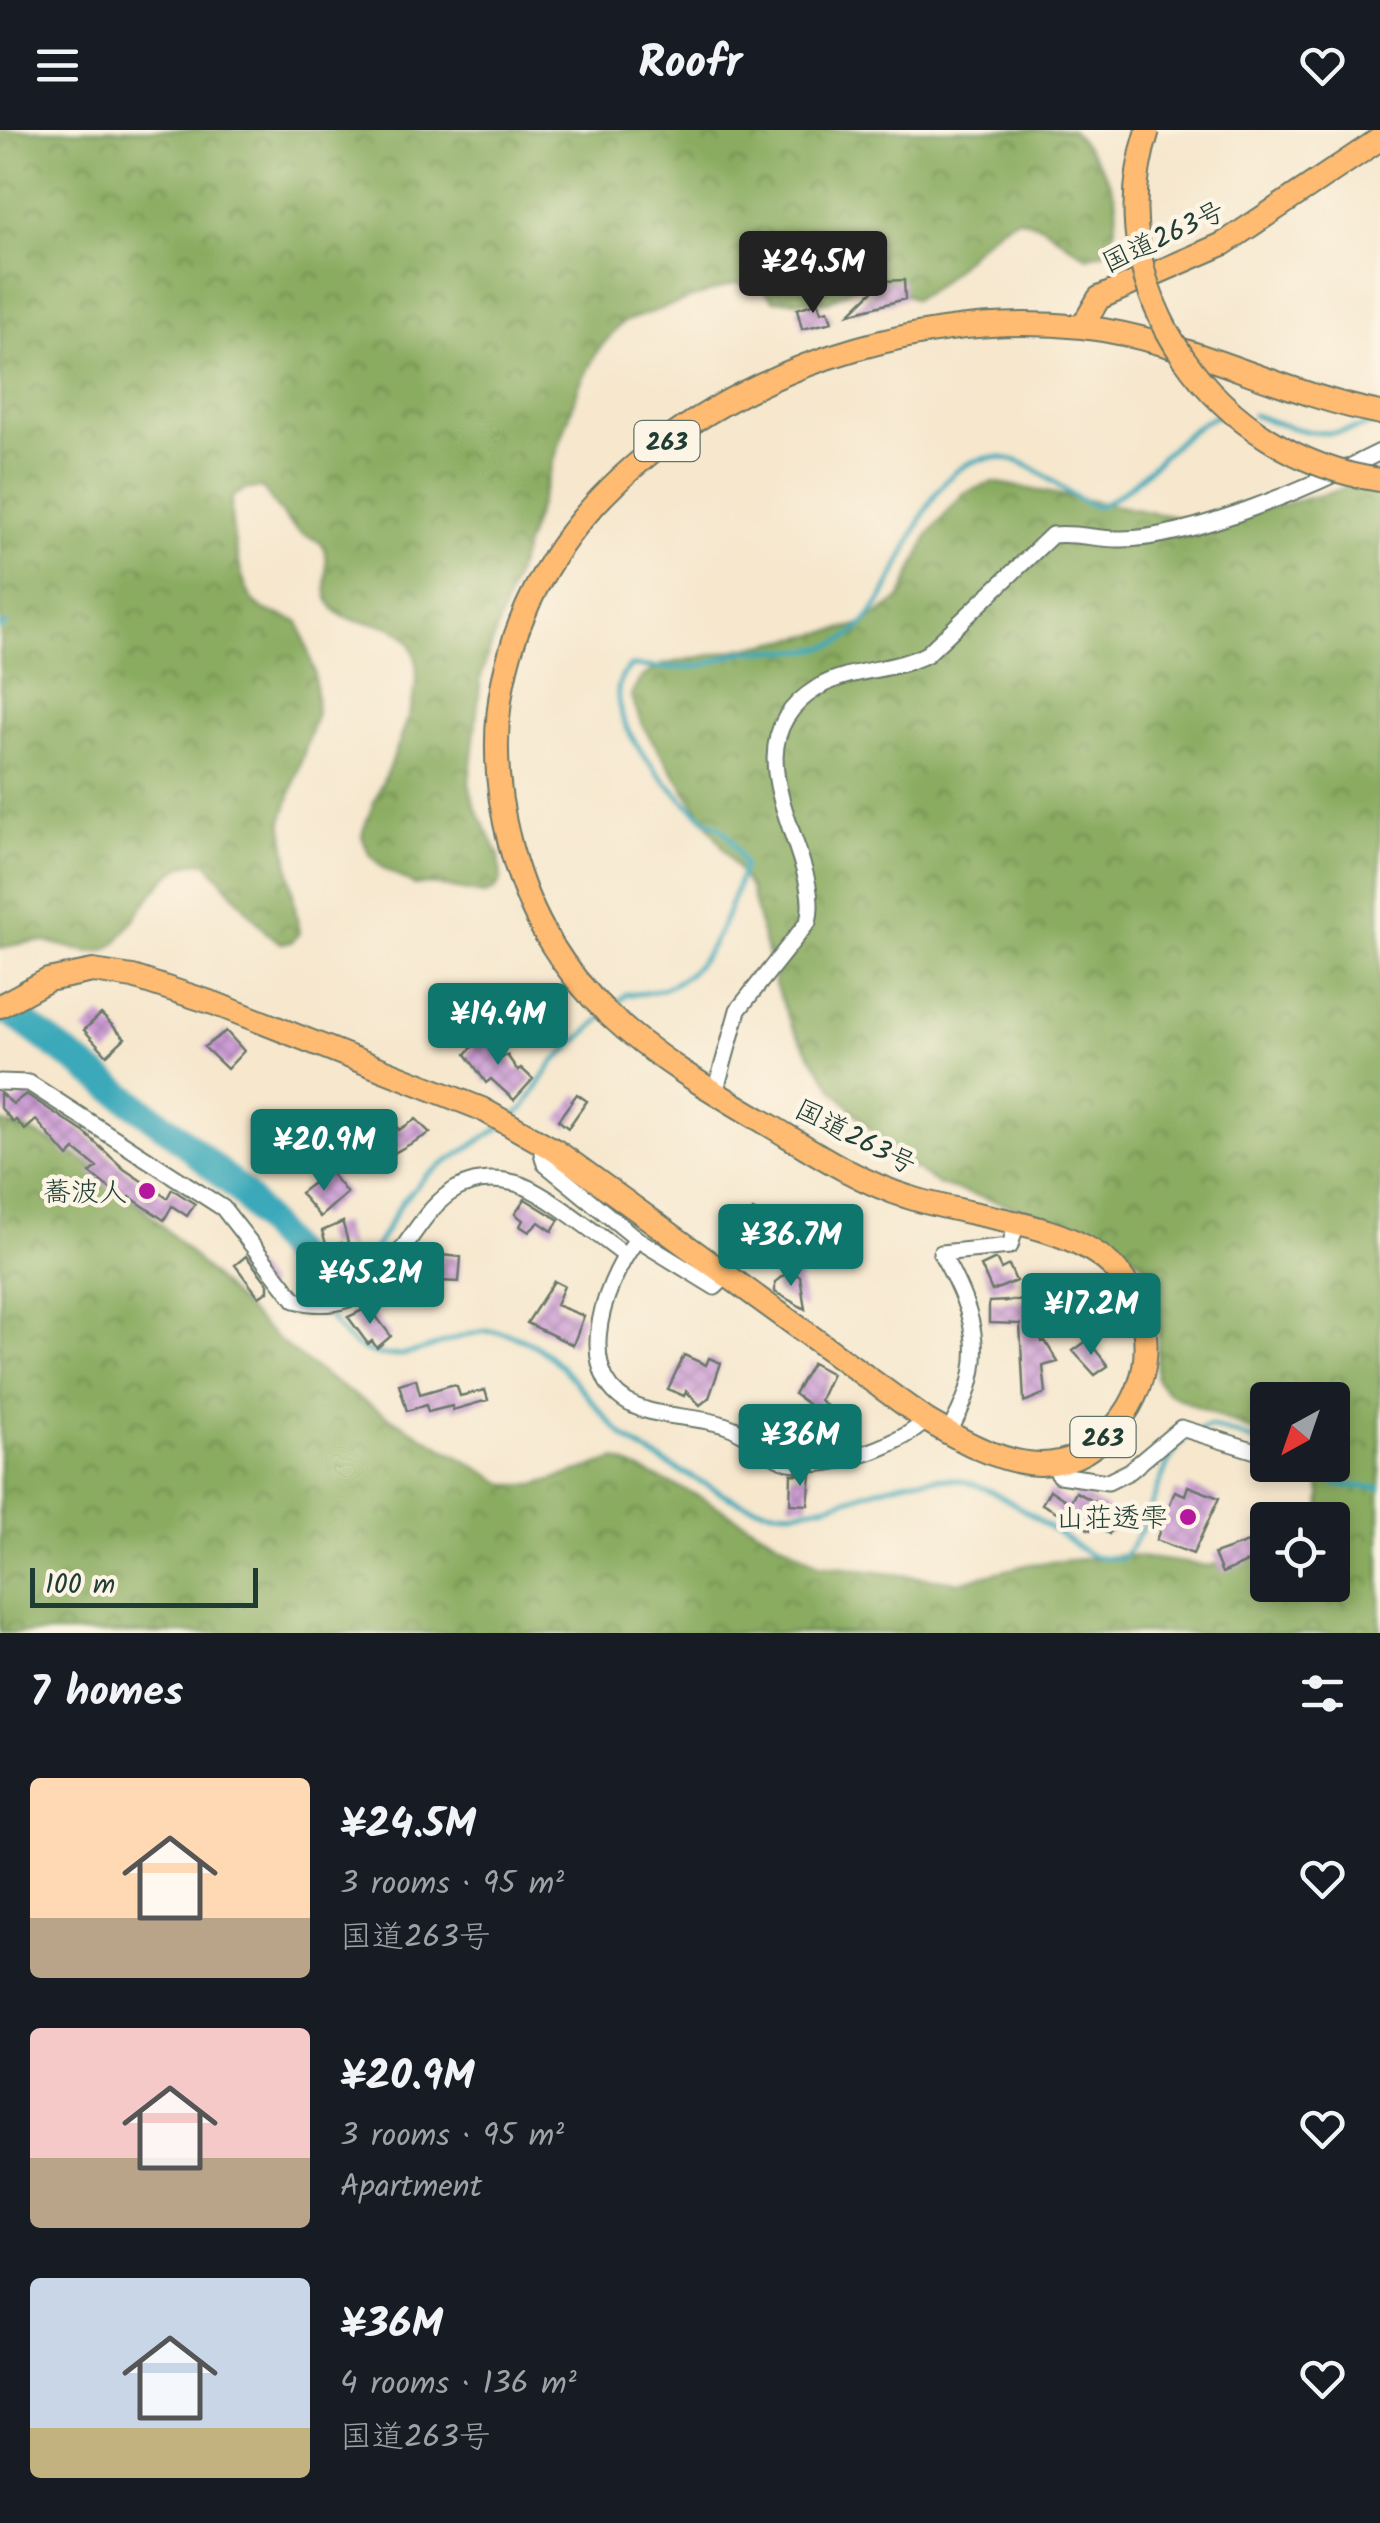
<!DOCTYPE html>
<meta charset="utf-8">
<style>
:root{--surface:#171b24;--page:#242831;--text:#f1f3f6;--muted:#9ea1a6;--accent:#0f766e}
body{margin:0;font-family:Kalam,"Klee One",sans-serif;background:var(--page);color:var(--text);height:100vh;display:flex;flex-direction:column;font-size:38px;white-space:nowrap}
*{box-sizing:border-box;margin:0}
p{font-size:32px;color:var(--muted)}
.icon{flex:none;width:55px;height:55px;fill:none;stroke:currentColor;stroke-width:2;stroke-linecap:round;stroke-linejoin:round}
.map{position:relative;height:1503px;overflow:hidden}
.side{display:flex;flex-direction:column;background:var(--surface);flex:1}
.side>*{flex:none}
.needle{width:65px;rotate:220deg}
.buttons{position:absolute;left:1250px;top:1252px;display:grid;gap:20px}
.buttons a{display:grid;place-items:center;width:100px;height:100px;border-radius:10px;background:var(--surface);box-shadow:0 5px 15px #0003;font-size:50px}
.scale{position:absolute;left:30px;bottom:25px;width:228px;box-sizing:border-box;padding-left:10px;border:5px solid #1f3d34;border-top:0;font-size:28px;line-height:35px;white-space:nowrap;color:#1f3d34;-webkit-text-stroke:8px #fcf5e5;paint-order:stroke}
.price{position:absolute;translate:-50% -85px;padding:0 22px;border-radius:10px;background:var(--accent);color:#fff;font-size:32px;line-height:65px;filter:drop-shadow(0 2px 5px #0008)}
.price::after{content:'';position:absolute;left:50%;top:60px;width:30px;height:22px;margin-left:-15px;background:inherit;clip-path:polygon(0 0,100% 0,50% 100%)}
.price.current{background:#222;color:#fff}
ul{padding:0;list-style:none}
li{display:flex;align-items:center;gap:30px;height:250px;padding:0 30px}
li span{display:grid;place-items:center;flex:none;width:280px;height:200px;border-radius:10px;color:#555}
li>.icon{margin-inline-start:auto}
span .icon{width:120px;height:120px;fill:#fffc;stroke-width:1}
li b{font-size:42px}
h2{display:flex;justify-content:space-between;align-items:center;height:120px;padding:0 30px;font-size:42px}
header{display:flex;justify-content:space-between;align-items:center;height:130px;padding:0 30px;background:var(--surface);font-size:45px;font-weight:600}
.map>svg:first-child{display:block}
.forest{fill:url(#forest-crowns);stroke:#54744a;stroke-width:2.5}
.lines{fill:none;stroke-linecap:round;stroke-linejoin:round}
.stream{stroke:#3ba9ba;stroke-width:5}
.river{stroke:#3ba9ba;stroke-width:28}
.building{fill:url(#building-cross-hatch)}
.minor-casing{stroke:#6a786a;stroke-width:19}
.highway-casing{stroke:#6a786a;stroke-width:26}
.minor{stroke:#fff;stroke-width:15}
.highway{stroke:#ffbb71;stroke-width:22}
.highway-bridge-casing{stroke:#6a786a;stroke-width:26;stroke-linecap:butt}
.highway-bridge{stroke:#ffbb71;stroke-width:22}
.poi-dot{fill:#b5179e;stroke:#fcf5e5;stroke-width:4}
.labels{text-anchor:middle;stroke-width:9;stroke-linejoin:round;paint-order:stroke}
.shield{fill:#fcf5e5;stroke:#617469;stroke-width:2.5}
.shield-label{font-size:25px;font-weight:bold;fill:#1f3d34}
.street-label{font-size:28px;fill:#1f3d34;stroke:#fcf5e5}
.poi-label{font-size:28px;fill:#1f3d34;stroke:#fcf5e5;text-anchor:end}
</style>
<header><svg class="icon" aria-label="menu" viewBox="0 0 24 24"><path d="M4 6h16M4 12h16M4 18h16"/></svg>Roofr<svg class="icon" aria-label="heart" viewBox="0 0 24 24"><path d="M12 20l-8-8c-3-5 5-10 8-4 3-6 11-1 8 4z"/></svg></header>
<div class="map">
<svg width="1380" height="1503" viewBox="0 0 1380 1503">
<defs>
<pattern id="forest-crowns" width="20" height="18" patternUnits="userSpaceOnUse" patternTransform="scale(2.5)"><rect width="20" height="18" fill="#8aac60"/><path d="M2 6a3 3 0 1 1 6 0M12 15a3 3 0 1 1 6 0" fill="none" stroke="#708d50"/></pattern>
<pattern id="building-cross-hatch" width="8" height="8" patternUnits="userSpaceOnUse" patternTransform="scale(2.5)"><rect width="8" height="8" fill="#cd9dd5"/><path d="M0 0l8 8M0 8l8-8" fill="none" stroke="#a681ae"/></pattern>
</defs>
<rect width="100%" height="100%" fill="#fcf5e5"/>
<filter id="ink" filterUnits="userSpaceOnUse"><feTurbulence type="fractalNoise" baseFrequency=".01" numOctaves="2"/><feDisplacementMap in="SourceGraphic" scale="20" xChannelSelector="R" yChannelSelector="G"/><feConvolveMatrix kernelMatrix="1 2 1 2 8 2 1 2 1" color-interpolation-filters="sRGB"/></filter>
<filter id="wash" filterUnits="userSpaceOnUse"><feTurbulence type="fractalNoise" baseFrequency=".0048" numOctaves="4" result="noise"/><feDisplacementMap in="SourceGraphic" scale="40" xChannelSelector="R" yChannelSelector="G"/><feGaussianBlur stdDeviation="2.25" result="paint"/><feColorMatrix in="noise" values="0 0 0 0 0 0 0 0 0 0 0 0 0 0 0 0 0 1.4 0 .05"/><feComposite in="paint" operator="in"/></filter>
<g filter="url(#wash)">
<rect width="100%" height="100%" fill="#f6e7cd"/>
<!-- forest -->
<path class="forest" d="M 0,0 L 1072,0 C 1104,39 1133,69 1106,121 L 1087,127 L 1042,96 L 1018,88 C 976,106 955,150 914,169 L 872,146 L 829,172 L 773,170 L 763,159 L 736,153 L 623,192 L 598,220 L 580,254 L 481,546 L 469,653 L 474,674 L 499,725 L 501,750 L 495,760 L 484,764 L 432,754 L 414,755 L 383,738 L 368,722 L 362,706 C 372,661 446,545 404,506 C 384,486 354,499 335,480 C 319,463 331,441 325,421 C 322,409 312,409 303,404 C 285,393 275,374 262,358 L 246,359 L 232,367 C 227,386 241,459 255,473 C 265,483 286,486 299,492 L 314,541 L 317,582 L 282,691 L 299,803 L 291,812 L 281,813 L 267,803 L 207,733 C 164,724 140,791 113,815 C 95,831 67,814 46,812 C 31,810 14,815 0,818 Z
M 1380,344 L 1380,1503 L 0,1503 L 0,992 C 116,1020 203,1149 292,1221 C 355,1272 437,1313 507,1355 L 536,1355 L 616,1329 L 699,1366 L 820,1435 L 958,1452 L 1031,1434 L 1124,1425 L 1208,1436 L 1267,1424 L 1268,1455 L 1332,1455 L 1332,1390 L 1317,1390 C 1324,1368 1323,1353 1308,1335 L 1332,1335 L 1332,1270 L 1268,1270 L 1267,1308 L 1169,1264 L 1156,1249 L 1159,1187 L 1144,1134 L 1107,1104 L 940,1055 L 896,1027 L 835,961 L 792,897 L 776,857 L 750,758 L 642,595 L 631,565 L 641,548 L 662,535 L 861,495 L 900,469 L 928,405 L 964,363 L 993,352 L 1206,393 L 1333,362 Z"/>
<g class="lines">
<!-- stream -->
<path class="stream" d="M 1253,285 C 1302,302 1327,312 1377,292
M 0,498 L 6,494
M 613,878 L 626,864 C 703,867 724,796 744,736 C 739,726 734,710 725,702 C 720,696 711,694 705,689 C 672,663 585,575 631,536 C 652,537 678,540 699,536 C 714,533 728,525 743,522 C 779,517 816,528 847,508 C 907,470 914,336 988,328 C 1034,323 1058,365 1097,377 C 1146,355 1175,300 1223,283
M 513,987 L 524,978 L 552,934 L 601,889
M 501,997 L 427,1045 L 402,1072 L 372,1123 L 350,1144 L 311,1149 C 341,1218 367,1243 443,1213 C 465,1205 485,1197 509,1204 C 563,1220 587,1274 626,1308 C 646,1325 694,1347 718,1361 C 811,1415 867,1340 952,1349 C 991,1353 1034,1388 1066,1408 C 1074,1413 1083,1422 1091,1425 C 1100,1428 1112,1427 1121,1429 C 1155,1395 1154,1338 1189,1304
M 1200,1300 L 1210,1296 L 1268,1315
M 1304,1335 L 1338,1355 L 1380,1358"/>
<!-- river -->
<path class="river" d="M 0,881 L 10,882 L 171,1001 L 241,1061 L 311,1149"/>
</g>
<g id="blocks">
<!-- building -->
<path class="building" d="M 904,150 L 905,169 L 849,184 L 883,151 Z
M 818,172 L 821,182 L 828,180 L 832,192 L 802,199 L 797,179 Z
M 101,884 L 125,908 L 107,925 L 84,900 Z
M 226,901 L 244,921 L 227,939 L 204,917 Z
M 481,908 L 488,908 L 502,928 L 507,925 L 518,941 L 521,938 L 533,949 L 514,970 L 491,949 L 486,953 L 466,924 Z
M 0,963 L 13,974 L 26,964 L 85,1003 L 124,1039 L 167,1068 L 172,1059 L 195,1074 L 187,1086 L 172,1076 L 164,1090 L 130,1067 L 127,1072 L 90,1043 L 97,1037 L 75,1020 L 68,1027 L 36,990 L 25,1000 L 16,990 L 13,992 L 0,977 Z
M 577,964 L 587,971 L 568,998 L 558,990 Z
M 416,989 L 430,1003 L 376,1033 L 363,1012 L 395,993 L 399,1000 Z
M 329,1041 L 347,1063 L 320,1087 L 300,1063 Z
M 525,1069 L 559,1090 L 552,1101 L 539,1092 L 529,1102 L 520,1096 L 523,1090 L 515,1084 Z
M 753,1080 L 782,1096 L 774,1110 L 761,1103 L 756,1111 L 741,1103 Z
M 343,1092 L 343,1094 L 351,1123 L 342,1113 L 327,1117 L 322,1101 Z
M 441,1125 L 461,1127 L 459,1152 L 439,1151 Z
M 246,1126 L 268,1154 L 268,1161 L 259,1167 L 235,1135 Z
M 996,1129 L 1001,1139 L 1009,1135 L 1016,1151 L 992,1161 L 981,1136 Z
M 788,1142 L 800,1146 L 805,1179 L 775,1162 L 775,1152 Z
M 399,1143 L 441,1153 L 437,1175 L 391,1165 Z
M 554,1151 L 564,1156 L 556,1175 L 584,1186 L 573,1215 L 527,1193 Z
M 1031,1170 L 1042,1212 L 1045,1211 L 1058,1232 L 1043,1236 L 1046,1263 L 1024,1272 L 1020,1194 L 989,1193 L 989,1172 Z
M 369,1177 L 391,1206 L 377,1218 L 372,1211 L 368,1214 L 348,1187 Z
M 1088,1210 L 1108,1236 L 1095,1245 L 1073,1221 Z
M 684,1225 L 706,1235 L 709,1228 L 721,1233 L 709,1268 L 700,1275 L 686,1261 L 684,1266 L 668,1259 Z
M 812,1233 L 832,1244 L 820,1270 L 848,1295 L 831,1318 L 818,1308 L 816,1297 L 815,1306 L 796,1291 L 808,1274 L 794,1264 Z
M 416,1249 L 420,1264 L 451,1255 L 457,1256 L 460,1266 L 485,1260 L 488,1270 L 453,1280 L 452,1276 L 428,1282 L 426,1275 L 407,1281 L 399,1254 Z
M 791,1344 L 811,1345 L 808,1375 L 790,1374 Z
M 1188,1356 L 1219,1368 L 1193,1424 L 1156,1410 L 1175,1361 L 1185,1365 Z
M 1050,1360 L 1070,1373 L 1076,1362 L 1119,1385 L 1109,1404 L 1092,1395 L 1090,1400 L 1042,1374 Z
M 1268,1405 L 1268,1423 L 1222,1443 L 1214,1424 Z"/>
</g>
</g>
<g filter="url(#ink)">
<use href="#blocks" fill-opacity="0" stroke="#6a786a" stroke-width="2.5"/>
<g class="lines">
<defs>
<path id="minor" d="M 0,952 L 29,953 L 223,1078 L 295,1170 C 416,1201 399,1025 515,1053 C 541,1059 600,1107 625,1125
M 715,963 L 738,880 L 808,792 C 826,728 719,618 817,558 C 849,538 893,542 927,524 L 1052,405 C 1076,402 1098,410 1122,409 C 1192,409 1317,354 1380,322
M 547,1015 L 542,1023 L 545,1034 L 637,1109
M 727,1145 L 715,1157 L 637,1109 C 601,1157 566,1259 649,1281 C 674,1288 700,1287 724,1295 C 748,1302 762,1321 783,1330 C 819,1344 899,1318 926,1290
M 948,1303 C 989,1235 979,1190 941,1123 L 1010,1116 L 1016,1095
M 1055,1334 L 1059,1345 L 1108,1352 L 1130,1341 L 1181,1298 L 1259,1322"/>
<path id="highway" d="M 1082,197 L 1099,168 L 1223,114 L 1380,9
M 0,876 L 48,850 L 93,841 L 133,847 L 216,874 L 482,979 L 556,1021 L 926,1290 C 996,1331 1065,1366 1124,1285 C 1157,1238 1152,1173 1110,1134 C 1063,1091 968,1087 908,1067 C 859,1052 814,1022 771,996 C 647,923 551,866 511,718 C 420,383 792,166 1082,197 C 1186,209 1279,263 1380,283"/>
</defs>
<!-- minor casing -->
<use href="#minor" class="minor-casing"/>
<!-- highway casing -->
<use href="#highway" class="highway-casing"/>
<!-- minor -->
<use href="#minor" class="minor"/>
<!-- highway -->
<use href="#highway" class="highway"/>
<defs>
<path id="highway-bridge" d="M 1148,0 C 1095,162 1218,328 1380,350"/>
</defs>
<!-- highway-bridge casing -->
<use href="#highway-bridge" class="highway-bridge-casing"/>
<!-- highway-bridge -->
<use href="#highway-bridge" class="highway-bridge"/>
</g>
</g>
<!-- markers -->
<g class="poi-dot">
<circle cx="147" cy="1061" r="10"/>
<circle cx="1188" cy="1387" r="10"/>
</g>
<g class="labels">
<!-- shield labels -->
<g class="shield">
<rect x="634.5" y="291" width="65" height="40" rx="8"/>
<rect x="1070.5" y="1287" width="65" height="40" rx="8"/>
</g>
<g class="shield-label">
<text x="667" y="320">263</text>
<text x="1103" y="1316">263</text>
</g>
<!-- street labels -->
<g class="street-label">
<text transform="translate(1163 106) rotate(-25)" y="10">国道263号</text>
<text transform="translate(856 1006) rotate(27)" y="10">国道263号</text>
</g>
<!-- poi labels -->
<g class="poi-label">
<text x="127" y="1071">蕎波人</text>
<text x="1168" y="1397">山荘透雫</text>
</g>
</g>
</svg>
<div class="buttons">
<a><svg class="needle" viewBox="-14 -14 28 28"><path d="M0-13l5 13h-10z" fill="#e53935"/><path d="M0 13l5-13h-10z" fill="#9ea1a6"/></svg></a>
<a><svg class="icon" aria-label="locate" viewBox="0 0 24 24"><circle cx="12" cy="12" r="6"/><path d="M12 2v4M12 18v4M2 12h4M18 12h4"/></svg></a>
</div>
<div class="scale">100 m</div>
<b class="price current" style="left:813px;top:186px">¥24.5M</b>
<b class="price" style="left:498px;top:938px">¥14.4M</b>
<b class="price" style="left:324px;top:1064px">¥20.9M</b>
<b class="price" style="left:791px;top:1159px">¥36.7M</b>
<b class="price" style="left:370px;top:1197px">¥45.2M</b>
<b class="price" style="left:1091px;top:1228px">¥17.2M</b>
<b class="price" style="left:800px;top:1359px">¥36M</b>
</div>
<section class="side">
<h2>7 homes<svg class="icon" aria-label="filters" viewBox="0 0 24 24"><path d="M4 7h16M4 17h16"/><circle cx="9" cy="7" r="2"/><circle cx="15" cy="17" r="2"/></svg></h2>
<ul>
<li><span style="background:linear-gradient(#ffd9b3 70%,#b9a48a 0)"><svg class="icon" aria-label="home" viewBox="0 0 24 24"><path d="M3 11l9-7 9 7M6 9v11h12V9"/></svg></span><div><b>¥24.5M</b><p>3 rooms · 95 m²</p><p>国道263号</p></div><svg class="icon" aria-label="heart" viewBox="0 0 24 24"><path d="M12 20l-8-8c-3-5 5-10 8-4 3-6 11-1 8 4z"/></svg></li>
<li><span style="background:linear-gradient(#f6c9c9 65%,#b9a48a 0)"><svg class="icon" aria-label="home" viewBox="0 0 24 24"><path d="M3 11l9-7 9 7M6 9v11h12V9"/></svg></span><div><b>¥20.9M</b><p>3 rooms · 95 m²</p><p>Apartment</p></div><svg class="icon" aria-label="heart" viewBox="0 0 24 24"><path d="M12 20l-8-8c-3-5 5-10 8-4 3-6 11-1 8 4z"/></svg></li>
<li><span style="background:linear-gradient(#c9d6e8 75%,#c2b280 0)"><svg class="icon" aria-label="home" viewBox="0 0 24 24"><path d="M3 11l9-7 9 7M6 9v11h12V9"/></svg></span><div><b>¥36M</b><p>4 rooms · 136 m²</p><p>国道263号</p></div><svg class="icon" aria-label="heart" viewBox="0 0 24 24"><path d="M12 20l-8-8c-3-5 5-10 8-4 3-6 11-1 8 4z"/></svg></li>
</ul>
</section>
